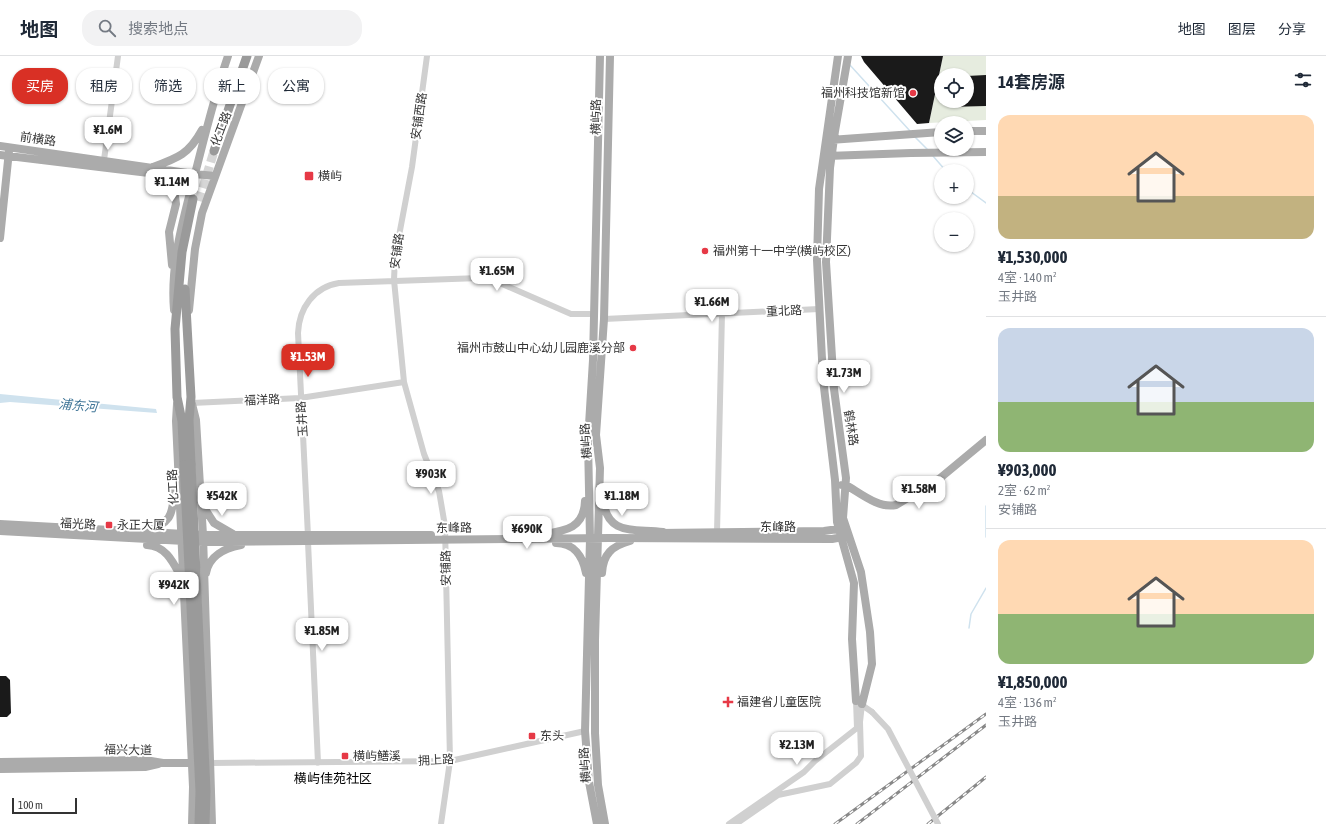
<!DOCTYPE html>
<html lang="zh">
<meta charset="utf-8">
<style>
:root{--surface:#fff;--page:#f2f2f3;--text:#1f2937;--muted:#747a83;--line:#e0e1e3;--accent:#d93025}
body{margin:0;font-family:"Asap Condensed","Noto Sans SC",sans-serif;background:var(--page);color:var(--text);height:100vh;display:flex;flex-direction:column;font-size:15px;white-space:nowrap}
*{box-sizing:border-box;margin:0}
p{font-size:13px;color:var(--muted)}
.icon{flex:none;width:22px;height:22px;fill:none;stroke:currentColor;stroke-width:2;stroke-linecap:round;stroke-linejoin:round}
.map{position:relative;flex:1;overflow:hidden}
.panel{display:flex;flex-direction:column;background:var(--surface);width:340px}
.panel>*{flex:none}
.banner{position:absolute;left:12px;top:12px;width:380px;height:36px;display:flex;gap:8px}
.tools{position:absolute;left:934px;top:12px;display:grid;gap:8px}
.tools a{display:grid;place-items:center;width:40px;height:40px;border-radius:50%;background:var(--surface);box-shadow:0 1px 3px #0004;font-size:20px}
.scale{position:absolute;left:12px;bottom:10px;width:65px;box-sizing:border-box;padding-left:4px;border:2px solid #333;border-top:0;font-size:11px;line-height:14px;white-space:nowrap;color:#333;-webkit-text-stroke:3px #fff;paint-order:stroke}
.price{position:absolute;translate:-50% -34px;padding:0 9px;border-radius:8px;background:#fff;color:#222;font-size:13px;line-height:26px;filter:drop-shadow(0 1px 2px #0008)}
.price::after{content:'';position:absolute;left:50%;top:24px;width:12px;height:9px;margin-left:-6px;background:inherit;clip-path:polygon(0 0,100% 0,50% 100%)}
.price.active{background:var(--accent);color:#fff}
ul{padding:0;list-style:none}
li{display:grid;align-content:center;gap:8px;height:212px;padding:0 12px}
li+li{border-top:1px solid var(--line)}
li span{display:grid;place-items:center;height:124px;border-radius:12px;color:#555}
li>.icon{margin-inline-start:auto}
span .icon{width:72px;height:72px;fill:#fffc;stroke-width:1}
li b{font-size:17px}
h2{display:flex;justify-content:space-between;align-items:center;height:48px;padding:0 12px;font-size:17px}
.chip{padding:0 14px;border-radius:16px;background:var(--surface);box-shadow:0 1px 3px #0004;font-size:14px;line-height:36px}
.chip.active{background:var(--accent);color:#fff}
header{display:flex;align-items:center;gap:24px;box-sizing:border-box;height:56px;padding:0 20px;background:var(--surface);border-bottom:1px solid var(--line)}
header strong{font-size:19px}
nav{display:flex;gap:22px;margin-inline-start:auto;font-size:14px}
.search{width:280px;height:36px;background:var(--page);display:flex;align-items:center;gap:10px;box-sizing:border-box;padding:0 14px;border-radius:16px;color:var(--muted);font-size:15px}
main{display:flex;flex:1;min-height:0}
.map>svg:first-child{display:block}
.green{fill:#e6ecdf;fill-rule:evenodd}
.water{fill:#cfe2ee}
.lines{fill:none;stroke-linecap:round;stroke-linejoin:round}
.stream{stroke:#cfe2ee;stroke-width:1.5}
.building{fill:#1a1a1a}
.highway-tunnel{stroke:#d6d6d6;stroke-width:9;stroke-dasharray:9 4.5;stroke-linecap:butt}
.minor{stroke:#d0d0d0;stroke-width:6}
.major{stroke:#ababab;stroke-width:8}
.highway{stroke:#9a9a9a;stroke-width:9}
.rail-casing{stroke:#888;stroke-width:3}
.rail{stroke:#fff;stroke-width:1.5;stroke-dasharray:4.5;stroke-linecap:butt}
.minor-bridge{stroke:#d0d0d0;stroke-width:6}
.highway-bridge{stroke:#9a9a9a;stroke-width:9}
.poi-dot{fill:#e63946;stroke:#fff;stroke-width:1.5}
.labels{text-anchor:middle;stroke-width:4;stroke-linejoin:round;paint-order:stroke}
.poi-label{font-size:12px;fill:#333;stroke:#fff;text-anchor:start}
.street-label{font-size:12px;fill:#333;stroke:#fff}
.water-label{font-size:13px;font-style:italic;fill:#3f7597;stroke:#fff}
.neighbourhood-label{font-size:13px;fill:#000;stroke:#fff}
</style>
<header>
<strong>地图</strong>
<div class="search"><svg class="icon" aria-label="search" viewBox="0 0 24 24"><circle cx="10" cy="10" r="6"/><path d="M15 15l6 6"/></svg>搜索地点</div>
<nav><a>地图</a><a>图层</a><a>分享</a></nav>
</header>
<main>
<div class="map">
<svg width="986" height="768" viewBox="0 0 986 768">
<rect width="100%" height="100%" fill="#fff"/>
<!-- green -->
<path class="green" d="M 943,0 L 986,0 L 986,64 L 929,67 ZM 941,19 L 967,19 L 967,45 L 941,45 Z"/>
<!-- water -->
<path class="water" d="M 0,338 L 156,353 L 157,357 L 10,346 L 0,347 Z"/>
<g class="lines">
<!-- stream -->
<path class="stream" d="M 849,8 L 910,75
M 915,81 L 928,94
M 933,100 L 946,115
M 967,133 L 986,147
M 986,450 L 986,481
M 969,572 L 971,558 L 986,532"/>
</g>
<!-- building -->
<path class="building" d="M 861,0 L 943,0 L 929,67 L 917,68 L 864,6 Z
M 986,19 L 986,50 L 947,51 L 946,45 L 967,45 L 967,20 Z
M 0,620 L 6,620 L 10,624 L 11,657 L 7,661 L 0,661 Z"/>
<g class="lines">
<!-- highway-tunnel -->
<path class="highway-tunnel" d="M 199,145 L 214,95"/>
<!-- minor -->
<path class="minor" d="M 427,0 L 412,111 L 395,201 L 394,224 L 404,326 L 424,398 L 439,435 L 445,470 L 450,705 L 441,768
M 104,104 L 118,0
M 604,263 L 819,253
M 192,347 L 300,342 L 404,326
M 717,477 L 722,257
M 308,480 L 298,277 C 299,252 314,231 339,227 L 480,222 L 500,227 L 571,258 L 594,258
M 308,486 L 318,707
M 859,647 L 872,656
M 211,707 L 450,705 L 585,675
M 729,768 L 804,716 L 815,705 L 857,672 L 856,645
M 736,768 L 778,739 L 830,728 L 856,707 L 861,700 L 860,666 L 862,648"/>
<!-- major -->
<path class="major" d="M 838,0 L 819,133 L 817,204 L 823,323 L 835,424 L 837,466 L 854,527 L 852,583 L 856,645
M 848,0 L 835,75 L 830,112 L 826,206 L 834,333 L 846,422 L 843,462 L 861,516 L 870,576 L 872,608 L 862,648
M 967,75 L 986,75
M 830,84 L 941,76
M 0,90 L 194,118 L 215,120
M 0,99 L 190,122
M 827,100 L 911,97 L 986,96
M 153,111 C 178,102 189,98 202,74
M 158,120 L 167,127 L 175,140 L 176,148 L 169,176 L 172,209
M 0,182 L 9,95
M 174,254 C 170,206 184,160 196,114 C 206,75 215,38 228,0
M 189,254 L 195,193 L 202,157 L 259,0
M 177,348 L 176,365 L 193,731 L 192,768
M 192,348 L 196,364 L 203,479 L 212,768
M 842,429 L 846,429 C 860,437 879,453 896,449 L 939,423 L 986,384
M 603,443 C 607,481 635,472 663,476
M 203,450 L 214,467 L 233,478
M 0,468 L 203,479 L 431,479
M 145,474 C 170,469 173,459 174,436
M 0,475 L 203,486 L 610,482 L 832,483 L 848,480
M 658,477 L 824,475 L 845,472
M 539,479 C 563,475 584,474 585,445
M 556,487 C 574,487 583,501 586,517
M 147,489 C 166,490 173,506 181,521
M 206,517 C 209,500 225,492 241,489
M 602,517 C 603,498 612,490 630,485
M 0,706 L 145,704 L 163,707 L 197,707
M 0,713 L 145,711 L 158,708
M 597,768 L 589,726 L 585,675 L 590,483 L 588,385 L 593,304 L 600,0
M 605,768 L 598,729 L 595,677 L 595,584 L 600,412 L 596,379 L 604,263 L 610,0"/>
<!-- highway -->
<path class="highway" d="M 214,95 L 247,0
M 185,233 L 191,341 L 189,364 L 191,408
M 184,409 L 182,365 L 177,341 L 175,273 L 182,196 L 193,143"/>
<defs>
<path id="rail" d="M 835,768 L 986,658
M 857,768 L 986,669
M 928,768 L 986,721"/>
</defs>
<!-- rail casing -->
<use href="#rail" class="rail-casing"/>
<!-- rail -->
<use href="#rail" class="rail"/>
<!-- minor-bridge -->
<path class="minor-bridge" d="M 872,656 L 888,673 L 938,768"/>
<!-- highway-bridge -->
<path class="highway-bridge" d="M 191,408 L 206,735 L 205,768
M 184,409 L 200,735 L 199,768"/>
</g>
<!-- markers -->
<g class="poi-dot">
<circle cx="913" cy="37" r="4"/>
<rect x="304" y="115" width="10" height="10" rx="2"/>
<circle cx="705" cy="195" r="4"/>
<circle cx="633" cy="292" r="4"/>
<rect x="105" y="465" width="8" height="8" rx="2"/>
<path d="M726 640h4v4h4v4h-4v4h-4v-4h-4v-4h4z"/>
<rect x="528" y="676" width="8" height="8" rx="2"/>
<rect x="341" y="696" width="8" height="8" rx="2"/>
</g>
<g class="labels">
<!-- poi labels -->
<g class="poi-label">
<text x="905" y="41" text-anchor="end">福州科技馆新馆</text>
<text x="318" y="124">横屿</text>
<text x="713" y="199">福州第十一中学(横屿校区)</text>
<text x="625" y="296" text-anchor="end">福州市鼓山中心幼儿园鹿溪分部</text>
<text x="117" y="473">永正大厦</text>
<text x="737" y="650">福建省儿童医院</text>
<text x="540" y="684">东头</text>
<text x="353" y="704">横屿鳝溪</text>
</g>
<!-- street labels -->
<g class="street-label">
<text transform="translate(419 60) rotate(-82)" y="4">安铺西路</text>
<text transform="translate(596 61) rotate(-89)" y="4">横屿路</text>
<text transform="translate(221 73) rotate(-69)" y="4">化工路</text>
<text transform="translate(38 83) rotate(8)" y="4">前横路</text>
<text transform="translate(397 195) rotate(-82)" y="4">安铺路</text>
<text transform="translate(784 255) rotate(-3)" y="4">重北路</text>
<text transform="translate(262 344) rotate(-2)" y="4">福洋路</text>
<text transform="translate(302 363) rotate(-94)" y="4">玉井路</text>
<text transform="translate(851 372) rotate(81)" y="4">鹤林路</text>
<text transform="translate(586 385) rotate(-94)" y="4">横屿路</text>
<text transform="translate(173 431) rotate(-93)" y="4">化工路</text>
<text transform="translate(78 468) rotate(3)" y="4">福光路</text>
<text x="778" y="475">东峰路</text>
<text transform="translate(454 472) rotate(-1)" y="4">东峰路</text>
<text transform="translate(446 512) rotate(-91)" y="4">安铺路</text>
<text transform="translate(128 694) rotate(1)" y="4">福兴大道</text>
<text transform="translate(436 704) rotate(-3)" y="4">拥上路</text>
<text transform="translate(585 709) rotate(-94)" y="4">横屿路</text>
</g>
<!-- water labels -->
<g class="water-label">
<text transform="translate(78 349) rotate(5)" y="5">浦东河</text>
</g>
<!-- neighbourhood labels -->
<g class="neighbourhood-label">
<text x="333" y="727">横屿佳苑社区</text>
</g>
</g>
</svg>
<div class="tools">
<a><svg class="icon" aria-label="locate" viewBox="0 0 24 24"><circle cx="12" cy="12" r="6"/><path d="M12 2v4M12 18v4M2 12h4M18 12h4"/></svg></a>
<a><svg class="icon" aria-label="layers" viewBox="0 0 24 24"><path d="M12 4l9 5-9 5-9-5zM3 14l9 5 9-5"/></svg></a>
<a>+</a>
<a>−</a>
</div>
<div class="scale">100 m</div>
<b class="price" style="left:108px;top:95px">¥1.6M</b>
<b class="price" style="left:172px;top:147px">¥1.14M</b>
<b class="price" style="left:497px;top:236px">¥1.65M</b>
<b class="price" style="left:712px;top:267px">¥1.66M</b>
<b class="price active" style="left:308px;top:322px">¥1.53M</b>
<b class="price" style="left:844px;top:338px">¥1.73M</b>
<b class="price" style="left:431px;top:439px">¥903K</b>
<b class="price" style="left:919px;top:454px">¥1.58M</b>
<b class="price" style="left:222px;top:461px">¥542K</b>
<b class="price" style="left:622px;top:461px">¥1.18M</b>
<b class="price" style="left:527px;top:494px">¥690K</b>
<b class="price" style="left:174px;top:550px">¥942K</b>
<b class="price" style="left:322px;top:596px">¥1.85M</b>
<b class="price" style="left:797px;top:710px">¥2.13M</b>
<div class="banner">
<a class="chip active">买房</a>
<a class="chip">租房</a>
<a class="chip">筛选</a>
<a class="chip">新上</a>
<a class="chip">公寓</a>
</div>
</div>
<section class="panel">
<h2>14套房源<svg class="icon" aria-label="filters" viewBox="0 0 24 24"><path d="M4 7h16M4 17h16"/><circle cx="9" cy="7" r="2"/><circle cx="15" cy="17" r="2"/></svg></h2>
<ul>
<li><span style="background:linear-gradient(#ffd9b3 65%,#c2b280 0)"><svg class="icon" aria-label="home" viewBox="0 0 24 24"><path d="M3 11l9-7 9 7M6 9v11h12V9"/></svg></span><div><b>¥1,530,000</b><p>4室 · 140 m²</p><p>玉井路</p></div></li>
<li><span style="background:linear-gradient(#c9d6e8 60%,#8fb573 0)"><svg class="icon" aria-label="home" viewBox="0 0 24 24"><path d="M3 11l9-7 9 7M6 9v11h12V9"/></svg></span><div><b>¥903,000</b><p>2室 · 62 m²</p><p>安铺路</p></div></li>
<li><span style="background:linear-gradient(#ffd9b3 60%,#8fb573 0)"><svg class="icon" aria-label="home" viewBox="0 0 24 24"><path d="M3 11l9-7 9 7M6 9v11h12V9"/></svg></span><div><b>¥1,850,000</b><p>4室 · 136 m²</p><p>玉井路</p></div></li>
</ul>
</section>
</main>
